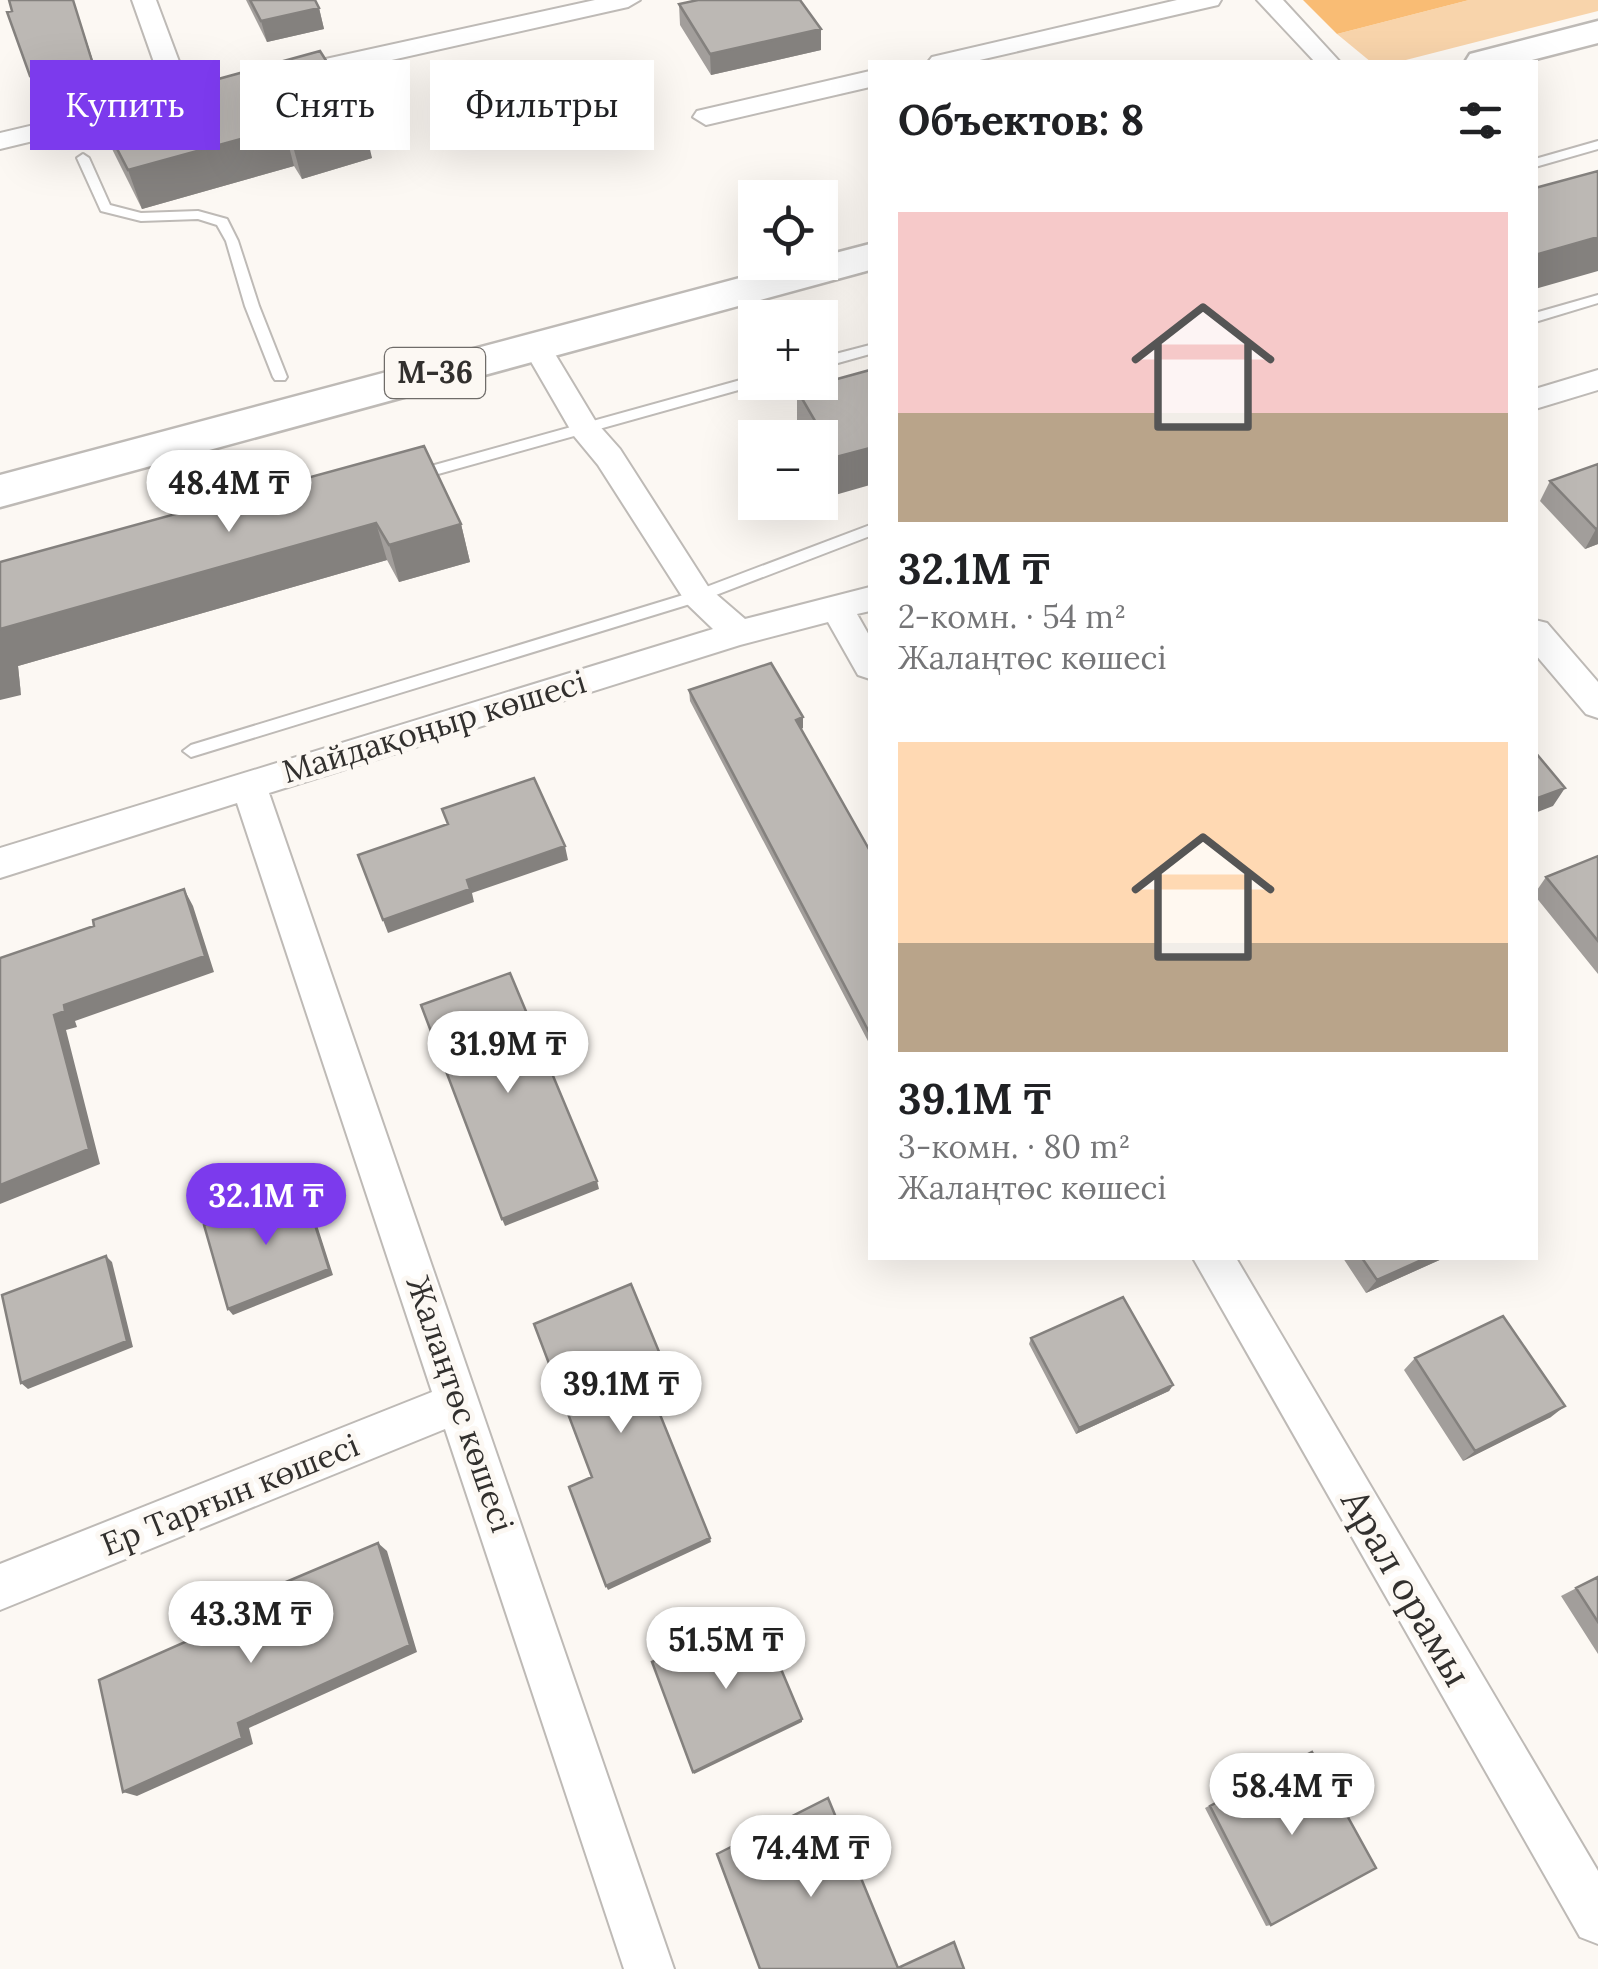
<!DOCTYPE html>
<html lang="ru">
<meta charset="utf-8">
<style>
:root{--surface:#fff;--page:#f2f2f2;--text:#202124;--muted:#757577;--accent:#7c3aed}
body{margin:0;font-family:Lora,serif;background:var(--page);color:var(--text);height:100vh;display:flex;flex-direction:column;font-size:38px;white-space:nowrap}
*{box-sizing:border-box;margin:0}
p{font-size:32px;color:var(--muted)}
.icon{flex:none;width:55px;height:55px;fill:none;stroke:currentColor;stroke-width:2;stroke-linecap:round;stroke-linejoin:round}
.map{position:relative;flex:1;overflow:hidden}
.panel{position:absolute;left:868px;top:60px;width:670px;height:1200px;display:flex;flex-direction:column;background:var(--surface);border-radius:0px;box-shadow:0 10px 40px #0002}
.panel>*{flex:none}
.hud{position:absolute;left:30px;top:60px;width:688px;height:90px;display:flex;gap:20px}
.controls{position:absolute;left:738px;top:180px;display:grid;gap:20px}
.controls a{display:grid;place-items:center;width:100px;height:100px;border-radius:0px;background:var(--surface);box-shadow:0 10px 40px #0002;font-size:50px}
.price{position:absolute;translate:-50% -85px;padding:0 22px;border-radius:35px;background:#fff;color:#222;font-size:32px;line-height:65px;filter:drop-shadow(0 2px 5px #0008)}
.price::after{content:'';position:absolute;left:50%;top:60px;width:30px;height:22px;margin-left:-15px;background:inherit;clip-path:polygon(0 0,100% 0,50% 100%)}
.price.on{background:var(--accent);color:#fff}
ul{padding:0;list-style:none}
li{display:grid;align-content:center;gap:20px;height:530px;padding:0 30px}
li span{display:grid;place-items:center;height:310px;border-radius:0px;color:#555}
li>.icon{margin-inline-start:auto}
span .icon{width:180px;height:180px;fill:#fffc;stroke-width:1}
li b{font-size:42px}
h2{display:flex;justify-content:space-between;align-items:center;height:120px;padding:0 30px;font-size:42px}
.tag{padding:0 35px;border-radius:0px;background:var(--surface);box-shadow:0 10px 40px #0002;font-size:35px;line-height:90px}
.tag.on{background:var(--accent);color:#fff}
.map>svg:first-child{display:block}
.green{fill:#f8d4ab}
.forest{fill:#f9bc74}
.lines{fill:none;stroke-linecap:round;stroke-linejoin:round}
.lane-casing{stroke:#bebab6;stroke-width:4}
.street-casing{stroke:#bebab6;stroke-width:4}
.primary-casing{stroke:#bebab6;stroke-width:5}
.lane{fill:#fff;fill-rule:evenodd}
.street{fill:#fff;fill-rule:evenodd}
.primary{fill:#fff;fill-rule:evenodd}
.wall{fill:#a29e9b}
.shaded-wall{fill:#84817e}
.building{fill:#bcb8b4;stroke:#84817e;stroke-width:2.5}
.labels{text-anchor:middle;stroke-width:10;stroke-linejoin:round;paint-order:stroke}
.shield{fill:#fcf8f3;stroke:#6f6c69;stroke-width:2.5}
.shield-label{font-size:30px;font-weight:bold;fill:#32302e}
.street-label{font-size:32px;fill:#32302e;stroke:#fcf8f3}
.near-street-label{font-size:38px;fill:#32302e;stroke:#fcf8f3}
</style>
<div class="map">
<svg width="1598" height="1969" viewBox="0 0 1598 1969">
<rect width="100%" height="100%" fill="#fcf8f3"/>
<!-- green -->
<path class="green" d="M 1469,0 L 1598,0 L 1598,11 L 1398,62 L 1371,62 L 1337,34 Z"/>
<!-- forest -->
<path class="forest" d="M 1303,0 L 1469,0 L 1337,34 Z"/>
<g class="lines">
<defs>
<path id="lane" d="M 1598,141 L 1598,149 L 1535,167 L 1535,159 Z
M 83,154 L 89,158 L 110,205 L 141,213 L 198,211 L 227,219 L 238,241 L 259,306 L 287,377 L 285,380 L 275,380 L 273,377 L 245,306 L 226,241 L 217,225 L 198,219 L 141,221 L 101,211 L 77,158 Z
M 1598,295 L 1598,303 L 1535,322 L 1535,313 Z
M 870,345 L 870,354 L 820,368 L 820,358 Z
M 755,376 L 755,382 L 760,384 L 413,481 L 406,476 L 413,471 Z
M 870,525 L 870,536 L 703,600 L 191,757 L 183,751 L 191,745 L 693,592 Z"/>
<path id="street" d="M 132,0 L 156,0 L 193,99 L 189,104 L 180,107 L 167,99 Z
M 595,0 L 640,0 L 628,7 L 280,85 L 267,77 L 280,69 Z
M 1177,0 L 1221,0 L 1218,5 L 971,62 L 928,62 L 932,57 Z
M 1257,0 L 1283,0 L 1340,62 L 1315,62 Z
M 870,71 L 870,87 L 706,125 L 693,117 L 697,111 Z
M 148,98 L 161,106 L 157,111 L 0,149 L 0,133 Z
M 536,336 L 546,339 L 596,422 L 620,449 L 709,588 L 745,619 L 870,587 L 870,611 L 857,614 L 870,637 L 870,679 L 858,675 L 828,622 L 740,645 L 269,793 L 674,1969 L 624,1969 L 445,1429 L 0,1610 L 0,1564 L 432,1392 L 237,803 L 0,878 L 0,848 L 713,629 L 687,604 L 598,465 L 574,436 L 522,346 L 526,339 Z
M 1598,370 L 1598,390 L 1535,409 L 1535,389 Z
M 1535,620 L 1547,623 L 1598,682 L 1598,718 L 1586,714 L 1535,654 Z
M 1193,1258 L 1236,1258 L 1598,1871 L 1598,1944 L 1580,1937 Z"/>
<path id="primary" d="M 1598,21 L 1598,43 L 1524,62 L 1465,62 L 1470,54 Z
M 870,244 L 870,270 L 0,507 L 0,475 L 800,262 L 820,262 L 820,257 Z"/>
</defs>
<!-- lane casing -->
<use href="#lane" class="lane-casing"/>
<!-- street casing -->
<use href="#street" class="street-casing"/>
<!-- primary casing -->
<use href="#primary" class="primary-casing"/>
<!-- lane -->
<use href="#lane" class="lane"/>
<!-- street -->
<use href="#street" class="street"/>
<!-- primary -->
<use href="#primary" class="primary"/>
</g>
<!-- wall -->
<path class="wall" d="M 246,0 L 315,0 L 319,8 L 324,29 L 267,42 Z
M 679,4 L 821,50 L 711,75 L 680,25 Z
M 320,51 L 372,158 L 302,179 L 294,166 L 142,209 L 113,151 L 98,112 Z
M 870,370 L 835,495 L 820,468 L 820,438 L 802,438 L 797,428 L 797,390 Z
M 424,446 L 461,524 L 470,562 L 399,582 L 387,560 L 18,666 L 21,695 L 0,562 Z
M 1598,464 L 1598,544 L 1585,549 L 1540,501 L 1550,481 Z
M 689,690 L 803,728 L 801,729 L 870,851 L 870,1045 L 690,701 Z
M 1598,856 L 1598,974 L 1535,896 L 1535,893 L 1546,877 Z
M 1343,1258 L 1444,1258 L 1366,1293 Z
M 1031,1338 L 1173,1385 L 1169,1391 L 1076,1434 L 1029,1344 Z
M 1415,1358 L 1551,1417 L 1463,1461 L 1404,1370 Z
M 1598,1577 L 1598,1654 L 1561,1596 Z
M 1312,1752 L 1271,1925 L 1266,1926 L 1205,1808 Z"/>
<!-- shaded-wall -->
<path class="shaded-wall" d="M 73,0 L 100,82 L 39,97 L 30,76 Z
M 319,8 L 324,29 L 267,42 L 261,21 Z
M 821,29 L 821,50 L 711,75 L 710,54 Z
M 363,119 L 372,158 L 302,179 L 291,139 Z
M 284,127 L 294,166 L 142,209 L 128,170 Z
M 1598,237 L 1598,271 L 1535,289 L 1535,255 Z
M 870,448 L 870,485 L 835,495 L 836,457 Z
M 376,523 L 387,560 L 18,666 L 21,695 L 0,700 L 0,629 Z
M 461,524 L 470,562 L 399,582 L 389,545 Z
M 1598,528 L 1598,544 L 1585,549 L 1596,529 Z
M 803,717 L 803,728 L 796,731 L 796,720 Z
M 1565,788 L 1553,806 L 1535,813 L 1535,799 Z
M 565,846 L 568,860 L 472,893 L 474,902 L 388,933 L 383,920 L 467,880 Z
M 184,889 L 193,906 L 214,972 L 75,1021 L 77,1027 L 66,1030 L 100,1164 L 0,1204 L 0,1185 L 54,1015 Z
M 597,1181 L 599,1189 L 505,1226 L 502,1219 Z
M 303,1187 L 307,1194 L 333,1275 L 233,1315 L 228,1309 Z
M 106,1256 L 112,1262 L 133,1347 L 28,1389 L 21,1383 Z
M 1426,1258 L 1444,1258 L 1366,1293 L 1377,1280 Z
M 667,1371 L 669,1376 L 648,1385 L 646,1380 Z
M 1173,1385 L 1169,1391 L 1076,1434 L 1079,1428 Z
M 1565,1406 L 1551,1417 L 1463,1461 L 1475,1451 Z
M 710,1538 L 711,1542 L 608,1590 L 606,1586 Z
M 378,1543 L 387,1551 L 417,1652 L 249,1728 L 253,1744 L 137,1796 L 123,1792 Z
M 802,1719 L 802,1722 L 694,1774 L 693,1772 Z"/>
<!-- building -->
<path class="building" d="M 9,0 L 73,0 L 92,61 L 30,76 L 7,12 L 12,11 Z
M 250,0 L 315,0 L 319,8 L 261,21 Z
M 698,0 L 800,0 L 821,29 L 710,54 L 679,4 Z
M 320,51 L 363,119 L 291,139 L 284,127 L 128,170 L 98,112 Z
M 1598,171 L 1598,237 L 1535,255 L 1535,188 Z
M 870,370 L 870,448 L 836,457 L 797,390 Z
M 424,446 L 461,524 L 389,545 L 376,523 L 0,629 L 0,562 Z
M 1598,464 L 1598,528 L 1596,529 L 1550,481 Z
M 771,663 L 803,717 L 796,720 L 870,851 L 870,1034 L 689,690 Z
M 1535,752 L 1565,788 L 1535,799 Z
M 534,778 L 565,846 L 467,880 L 470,889 L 383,920 L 358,855 L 448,824 L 442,809 Z
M 1598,856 L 1598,941 L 1546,877 Z
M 184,889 L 205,956 L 64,1005 L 65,1011 L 54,1015 L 89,1149 L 0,1185 L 0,958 L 94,926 L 93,920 Z
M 510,973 L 597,1181 L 502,1219 L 421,1005 Z
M 303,1187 L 329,1269 L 228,1309 L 204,1225 Z
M 106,1256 L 127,1341 L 21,1383 L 2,1295 Z
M 1362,1258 L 1426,1258 L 1377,1280 Z
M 631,1284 L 667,1371 L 646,1380 L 710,1538 L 606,1586 L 569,1487 L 592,1477 L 534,1324 Z
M 1123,1297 L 1173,1385 L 1079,1428 L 1031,1338 Z
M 1503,1316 L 1565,1406 L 1475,1451 L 1415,1358 Z
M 378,1543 L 410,1645 L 238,1723 L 242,1738 L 123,1792 L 99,1680 L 271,1604 L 267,1590 Z
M 1598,1577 L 1598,1622 L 1576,1588 Z
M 757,1612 L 802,1719 L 693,1772 L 652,1662 Z
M 1312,1752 L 1376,1868 L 1271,1925 L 1210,1806 Z
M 828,1798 L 898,1968 L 954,1942 L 964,1969 L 760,1969 L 717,1854 Z"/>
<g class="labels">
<!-- shield labels -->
<rect class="shield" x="385" y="348" width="100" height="50" rx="8"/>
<g class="shield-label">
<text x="435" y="383">M-36</text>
</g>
<!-- street labels -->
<g class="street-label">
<text transform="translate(434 727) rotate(-17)" y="11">Майдақоңыр көшесі</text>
<text transform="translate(460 1404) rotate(71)" y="11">Жалаңтөс көшесі</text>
<text transform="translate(230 1495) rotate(-22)" y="11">Ер Тарғын көшесі</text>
</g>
<!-- near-street labels -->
<g class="near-street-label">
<text transform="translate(1406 1588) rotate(60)" y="13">Арал орамы</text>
</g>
</g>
</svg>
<div class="controls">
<a><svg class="icon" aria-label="locate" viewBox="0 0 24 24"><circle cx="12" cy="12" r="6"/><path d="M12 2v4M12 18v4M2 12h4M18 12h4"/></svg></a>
<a>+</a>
<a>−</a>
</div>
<b class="price" style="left:229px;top:535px">48.4M ₸</b>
<b class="price" style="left:508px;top:1096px">31.9M ₸</b>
<b class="price on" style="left:266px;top:1248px">32.1M ₸</b>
<b class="price" style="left:621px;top:1436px">39.1M ₸</b>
<b class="price" style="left:251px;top:1666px">43.3M ₸</b>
<b class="price" style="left:726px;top:1692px">51.5M ₸</b>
<b class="price" style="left:1292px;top:1838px">58.4M ₸</b>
<b class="price" style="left:811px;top:1900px">74.4M ₸</b>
<div class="hud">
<a class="tag on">Купить</a>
<a class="tag">Снять</a>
<a class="tag">Фильтры</a>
</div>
<section class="panel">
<h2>Объектов: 8<svg class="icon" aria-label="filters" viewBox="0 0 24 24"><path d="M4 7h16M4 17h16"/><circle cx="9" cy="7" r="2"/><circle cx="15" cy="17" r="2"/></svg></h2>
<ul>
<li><span style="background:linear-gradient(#f6c9c9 65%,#b9a48a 0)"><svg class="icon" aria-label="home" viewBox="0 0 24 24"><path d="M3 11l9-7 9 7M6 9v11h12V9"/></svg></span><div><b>32.1M ₸</b><p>2-комн. · 54 m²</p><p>Жалаңтөс көшесі</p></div></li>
<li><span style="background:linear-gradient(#ffd9b3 65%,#b9a48a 0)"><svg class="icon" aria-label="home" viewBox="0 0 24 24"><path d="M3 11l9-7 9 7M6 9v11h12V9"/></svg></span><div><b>39.1M ₸</b><p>3-комн. · 80 m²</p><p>Жалаңтөс көшесі</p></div></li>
</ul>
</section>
</div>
